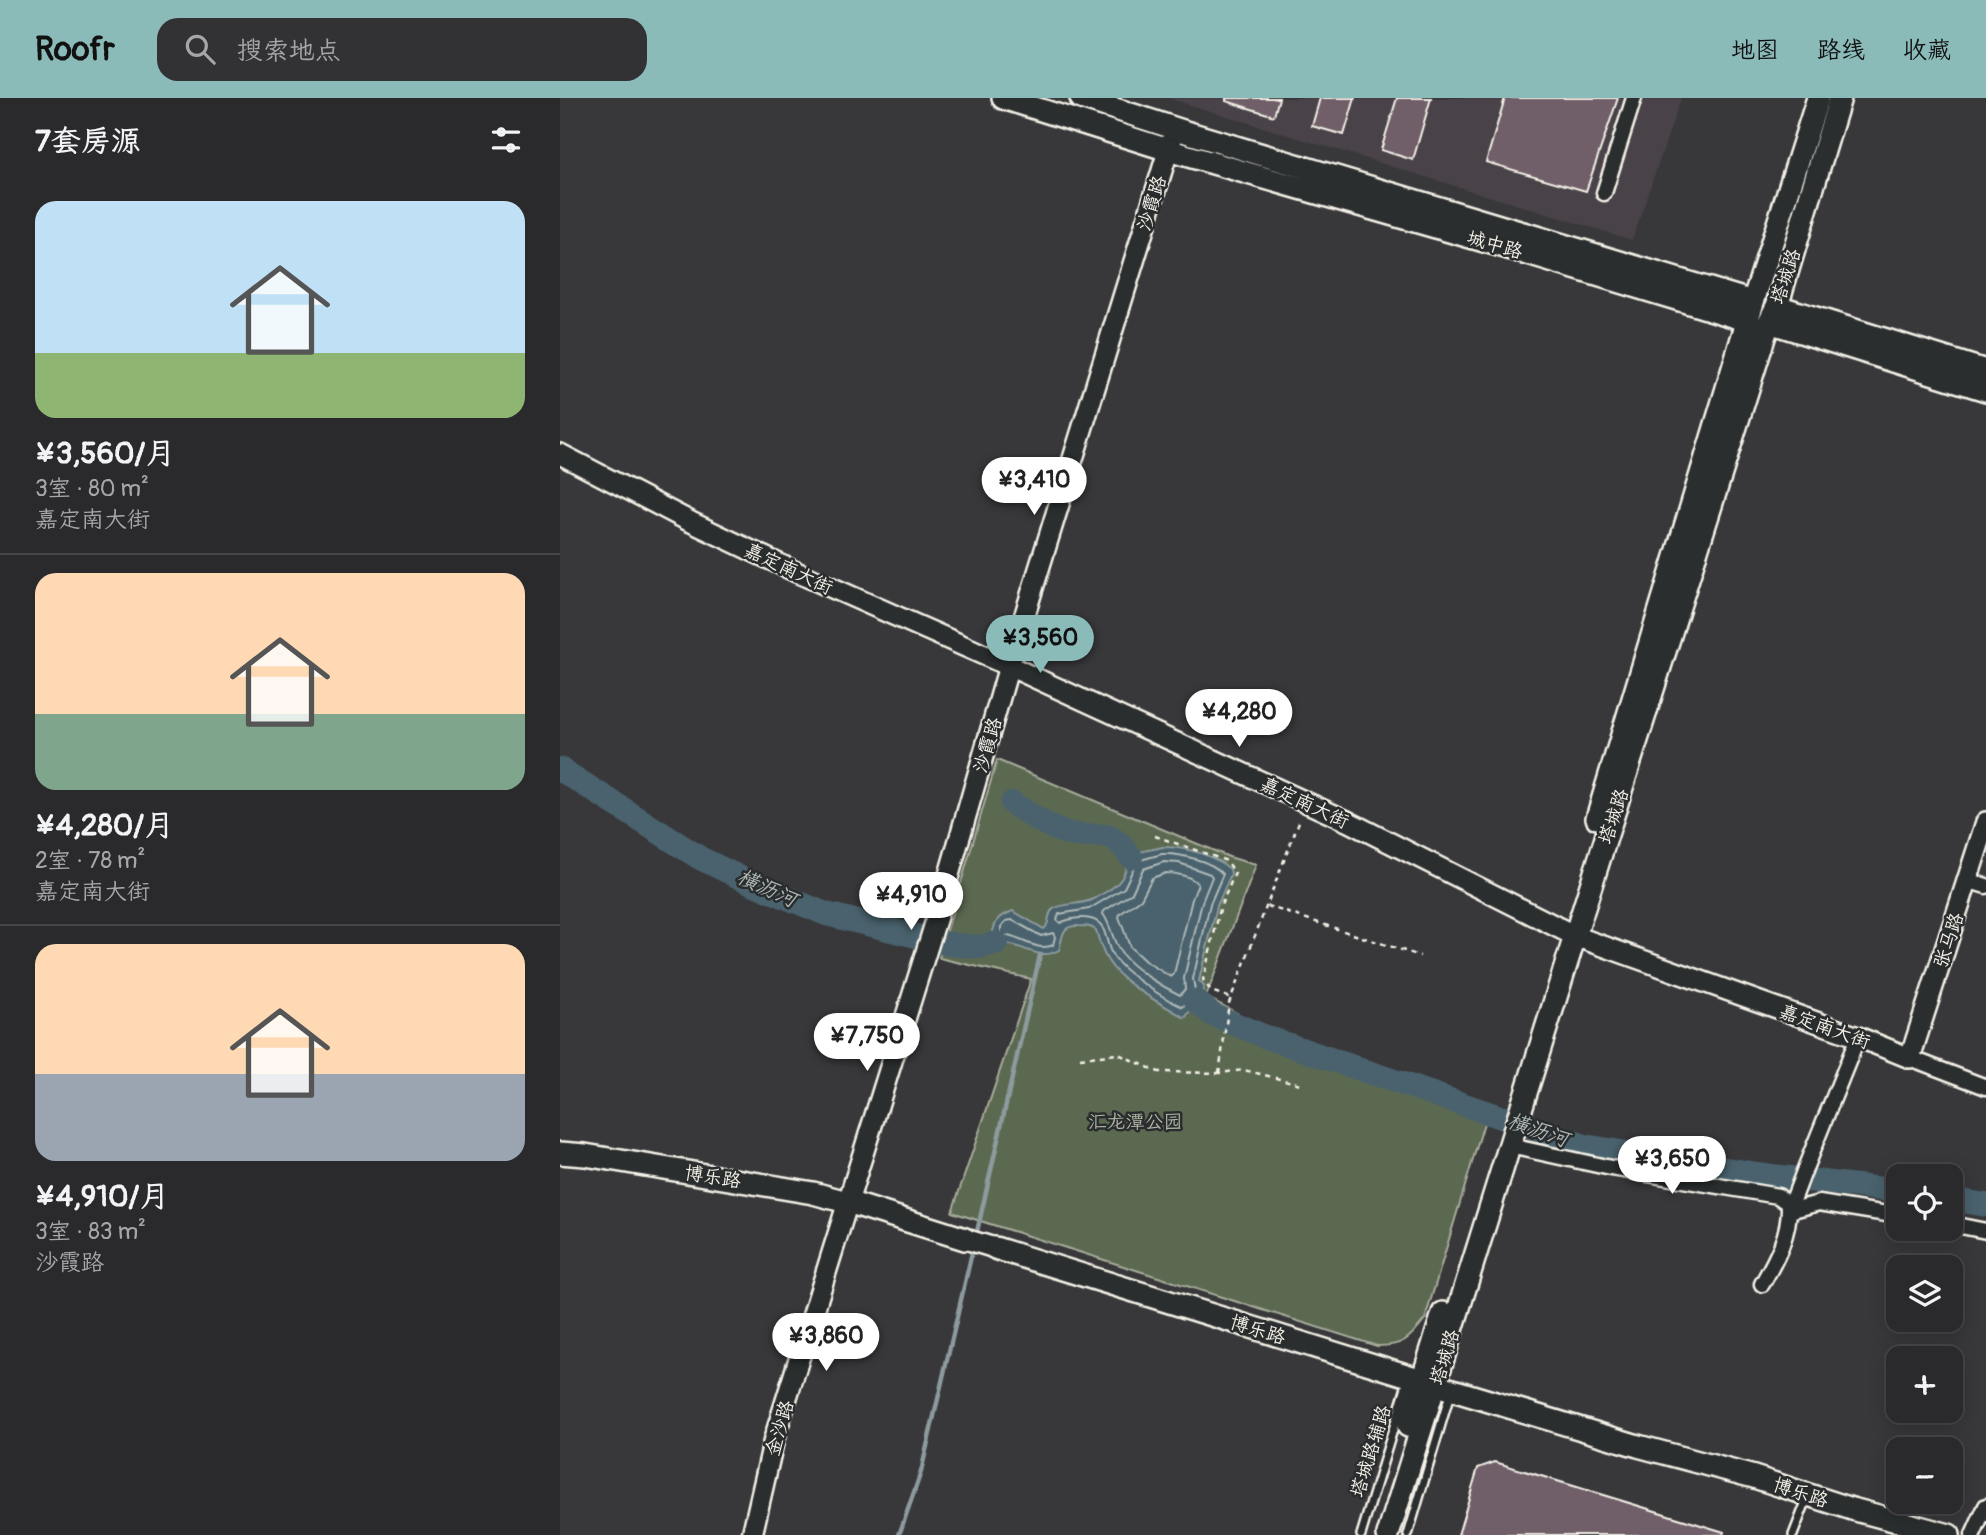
<!DOCTYPE html>
<html lang="zh">
<meta charset="utf-8">
<style>
:root{--surface:#2a292c;--page:#323134;--text:#f1f3f6;--muted:#a5a6a9;--line:#464548;--accent:#8bbbb9}
body{margin:0;font-family:Pangolin,"LXGW WenKai TC",sans-serif;background:var(--page);color:var(--text);height:100vh;display:flex;flex-direction:column;font-size:26px;white-space:nowrap}
*{box-sizing:border-box;margin:0}
p{font-size:23px;color:var(--muted)}
.icon{flex:none;width:38px;height:38px;fill:none;stroke:currentColor;stroke-width:2;stroke-linecap:round;stroke-linejoin:round}
.map{position:relative;flex:1;overflow:hidden}
.sheet{display:flex;flex-direction:column;background:var(--surface);width:560px}
.sheet>*{flex:none}
.controls{position:absolute;left:1326px;top:1066px;display:grid;gap:14px}
.controls a{display:grid;place-items:center;width:77px;height:77px;border-radius:14px;background:var(--surface);box-shadow:0 4px 18px #0003,0 0 0 2px var(--line);font-size:35px}
.price{position:absolute;translate:-50% -60px;padding:0 16px;border-radius:24px;background:#fff;color:#222;font-size:23px;line-height:46px;filter:drop-shadow(0 2px 4px #0008)}
.price::after{content:'';position:absolute;left:50%;top:42px;width:21px;height:16px;margin-left:-10px;background:inherit;clip-path:polygon(0 0,100% 0,50% 100%)}
.price.selected{background:var(--accent);color:#111}
ul{padding:0;list-style:none}
li{display:grid;align-content:center;gap:14px;height:371px;padding:0 35px}
li+li{border-top:2px solid var(--line)}
li span{display:grid;place-items:center;height:217px;border-radius:21px;color:#555}
li>.icon{margin-inline-start:auto}
span .icon{width:126px;height:126px;fill:#fffc;stroke-width:1}
li b{font-size:30px}
h2{display:flex;justify-content:space-between;align-items:center;height:84px;padding:0 35px;font-size:30px}
header{display:flex;align-items:center;gap:42px;box-sizing:border-box;height:98px;padding:0 35px;background:var(--accent);color:#111}
header strong{font-size:33px}
nav{display:flex;gap:38px;margin-inline-start:auto;font-size:24px}
.search{width:490px;height:63px;background:var(--page);display:flex;align-items:center;gap:18px;box-sizing:border-box;padding:0 24px;border-radius:21px;color:var(--muted);font-size:26px}
main{display:flex;flex:1;min-height:0}
.map>svg:first-child{display:block}
.built{fill:#494348}
.green{fill:#5c6951;stroke:#a8ad9c;stroke-width:2}
.water{fill:#48626d;stroke:#8d9b9e;stroke-width:2}
.lines{fill:none;stroke-linecap:round;stroke-linejoin:round}
.shore{stroke:#afb8b7;stroke-width:2}
.stream{stroke:#8d9b9e;stroke-width:4.5}
.river{stroke:#48626d;stroke-width:24}
.building{fill:#705f69;stroke:#f4f1e8;stroke-width:2}
.lane-casing{stroke:#f4f1e8;stroke-width:12}
.street-casing{stroke:#f4f1e8;stroke-width:19}
.secondary-casing{stroke:#f4f1e8;stroke-width:24}
.primary-casing{stroke:#f4f1e8;stroke-width:26}
.path{stroke:#f4f1e8;stroke-width:2.5;stroke-dasharray:5 5;stroke-linecap:butt}
.lane{stroke:#2a2d2e;stroke-width:7}
.street{stroke:#2a2d2e;stroke-width:14}
.secondary{stroke:#2a2d2e;stroke-width:19}
.primary{stroke:#2a2d2e;stroke-width:21}
.labels{text-anchor:middle;stroke-width:5;stroke-linejoin:round;paint-order:stroke}
.street-label{font-size:19px;fill:#f4f1e8;stroke:#2a2d2e}
.park-label{font-size:19px;fill:#b0b4a4;stroke:#2a2d2e}
.water-label{font-size:21px;font-style:italic;fill:#afb8b7;stroke:#2a2d2e}
</style>
<header>
<strong>Roofr</strong>
<div class="search"><svg class="icon" aria-label="search" viewBox="0 0 24 24"><circle cx="10" cy="10" r="6"/><path d="M15 15l6 6"/></svg>搜索地点</div>
<nav><a>地图</a><a>路线</a><a>收藏</a></nav>
</header>
<main>
<section class="sheet">
<h2>7套房源<svg class="icon" aria-label="filters" viewBox="0 0 24 24"><path d="M4 7h16M4 17h16"/><circle cx="9" cy="7" r="2"/><circle cx="15" cy="17" r="2"/></svg></h2>
<ul>
<li><span style="background:linear-gradient(#bfe0f5 70%,#8fb573 0)"><svg class="icon" aria-label="home" viewBox="0 0 24 24"><path d="M3 11l9-7 9 7M6 9v11h12V9"/></svg></span><div><b>¥3,560/月</b><p>3室 · 80 m²</p><p>嘉定南大街</p></div></li>
<li><span style="background:linear-gradient(#ffd9b3 65%,#7fa58c 0)"><svg class="icon" aria-label="home" viewBox="0 0 24 24"><path d="M3 11l9-7 9 7M6 9v11h12V9"/></svg></span><div><b>¥4,280/月</b><p>2室 · 78 m²</p><p>嘉定南大街</p></div></li>
<li><span style="background:linear-gradient(#ffd9b3 60%,#9aa5b1 0)"><svg class="icon" aria-label="home" viewBox="0 0 24 24"><path d="M3 11l9-7 9 7M6 9v11h12V9"/></svg></span><div><b>¥4,910/月</b><p>3室 · 83 m²</p><p>沙霞路</p></div></li>
</ul>
</section>
<div class="map">
<svg width="1426" height="1437" viewBox="0 0 1426 1437">
<rect width="100%" height="100%" fill="#38373a"/>
<filter id="ink" filterUnits="userSpaceOnUse"><feTurbulence type="fractalNoise" baseFrequency=".0143" numOctaves="2"/><feDisplacementMap in="SourceGraphic" scale="14" xChannelSelector="R" yChannelSelector="G"/><feConvolveMatrix kernelMatrix="1 2 1 2 8 2 1 2 1" color-interpolation-filters="sRGB"/></filter>
<g filter="url(#ink)">
<!-- built -->
<path class="built" d="M 607,0 L 1121,0 L 1072,142 Z"/>
<!-- green -->
<path class="green" d="M 437,662 L 669,759 L 696,767 L 646,899 L 692,923 L 930,1005 L 865,1221 C 849,1241 844,1248 817,1248 L 392,1114 L 471,881 L 379,860 Z"/>
<!-- water -->
<path class="water" d="M 602,749 C 625,749 652,756 670,771 L 671,776 L 657,808 L 639,883 L 644,888 L 642,896 L 625,920 C 601,905 563,887 548,863 C 542,854 539,843 536,832 C 530,828 526,828 518,828 C 501,827 503,839 499,852 C 478,865 459,843 437,845 L 432,838 C 434,824 439,818 453,813 L 484,831 C 490,826 487,818 492,812 C 499,805 523,807 534,801 C 546,794 561,787 565,773 C 567,770 565,766 567,763 C 572,753 592,752 602,749 Z"/>
<g class="lines">
<!-- shore -->
<path class="shore" d="M 602,756 C 619,755 652,763 663,776 L 650,806 L 633,881 L 635,892 L 623,909 C 604,901 563,874 553,858 C 547,849 547,835 541,827 C 532,816 510,820 500,825 L 497,822 L 499,816 L 529,811 L 564,790 L 577,763 Z
M 604,764 L 619,765 L 650,776 L 652,779 L 642,804 L 624,880 L 625,891 L 620,897 C 603,889 573,871 562,856 C 552,844 552,828 543,816 L 544,813 L 572,795 L 583,771 Z
M 606,775 C 616,775 631,778 638,786 L 632,801 L 614,876 L 611,879 L 585,863 L 570,849 L 559,819 L 560,816 L 581,801 L 592,780 Z
M 452,822 L 481,838 L 493,835 L 495,839 L 493,847 C 477,855 458,837 441,837 L 441,829 L 446,823 Z"/>
<!-- stream -->
<path class="stream" d="M 416,1138 L 480,857
M 339,1437 L 361,1374 L 413,1150"/>
<!-- river -->
<path class="river" d="M 0,671 L 140,760 L 187,783 L 266,816 L 389,846 L 419,849 L 437,845
M 452,705 C 467,715 489,730 506,735 C 538,744 547,725 571,759
M 636,903 L 653,917 L 706,939 L 1025,1048 L 1197,1076 L 1339,1093
M 1391,1101 L 1426,1107"/>
</g>
<!-- building -->
<path class="building" d="M 666,0 L 719,0 L 714,18 L 666,3 Z
M 760,0 L 795,0 L 784,37 L 752,28 Z
M 837,0 L 871,0 L 853,62 L 821,52 Z
M 945,0 L 1058,0 L 1026,93 L 926,64 Z
M 935,1364 L 1164,1434 L 1163,1437 L 898,1437 L 918,1370 Z"/>
<g class="lines">
<defs>
<path id="lane" d="M 801,1437 L 849,1279
M 848,1437 L 891,1293
M 1233,1437 L 1247,1401"/>
<path id="street" d="M 1044,95 L 1074,0
M 1407,782 L 1426,788
M 1350,960 L 1426,989
M 950,1048 L 1051,1070 L 1218,1098 L 1229,1106 C 1230,1136 1217,1160 1202,1186
M 1229,1113 L 1246,1068 L 1298,939
M 1229,1113 L 1259,1105 L 1339,1118
M 1391,1126 L 1426,1133
M 1413,1437 L 1426,1408"/>
<path id="secondary" d="M 0,356 L 131,424 L 234,473 L 449,568 L 787,723 L 1015,838 L 1298,939 L 1350,960 L 1426,724
M 405,1141 L 435,1150
M 192,1437 L 214,1341 L 376,822 L 449,568 L 613,37"/>
<path id="primary" d="M 443,0 L 618,55 L 938,147 L 1176,219 L 1189,218
M 521,0 L 626,34 L 1193,204
M 1217,208 L 1426,273
M 1209,224 L 1426,292
M 1037,720 L 1193,204 L 1258,0
M 0,1055 L 25,1057 L 253,1095 L 287,1104
M 294,1106 L 405,1141
M 435,1150 L 862,1282
M 876,1287 L 1078,1348 L 1194,1379 L 1292,1411 L 1389,1437
M 848,1328 L 883,1215
M 828,1437 L 1015,838 L 1209,224 L 1217,208 L 1280,0"/>
</defs>
<!-- lane casing -->
<use href="#lane" class="lane-casing"/>
<!-- street casing -->
<use href="#street" class="street-casing"/>
<!-- secondary casing -->
<use href="#secondary" class="secondary-casing"/>
<!-- primary casing -->
<use href="#primary" class="primary-casing"/>
<!-- path -->
<path class="path" d="M 595,738 L 667,763 L 675,775 L 661,807 L 643,882 L 651,893 L 671,900
M 707,808 L 860,858
M 520,960 L 558,956 L 599,974 L 659,975 L 684,972 L 744,987
M 659,975 L 669,905 L 740,721"/>
<!-- lane -->
<use href="#lane" class="lane"/>
<!-- street -->
<use href="#street" class="street"/>
<!-- secondary -->
<use href="#secondary" class="secondary"/>
<!-- primary -->
<use href="#primary" class="primary"/>
</g>
</g>
<g class="labels">
<!-- street labels -->
<g class="street-label">
<text transform="translate(591 105) rotate(-73)" y="7">沙霞路</text>
<text transform="translate(935 146) rotate(16)" y="7">城中路</text>
<text transform="translate(1225 178) rotate(-72)" y="7">塔城路</text>
<text transform="translate(229 470) rotate(25)" y="7">嘉定南大街</text>
<text transform="translate(427 647) rotate(-74)" y="7">沙霞路</text>
<text transform="translate(745 704) rotate(25)" y="7">嘉定南大街</text>
<text transform="translate(1053 718) rotate(-72)" y="7">塔城路</text>
<text transform="translate(1388 842) rotate(-72)" y="7">张马路</text>
<text transform="translate(1265 928) rotate(20)" y="7">嘉定南大街</text>
<text transform="translate(153 1078) rotate(9)" y="7">博乐路</text>
<text transform="translate(698 1231) rotate(17)" y="7">博乐路</text>
<text transform="translate(884 1259) rotate(-73)" y="7">塔城路</text>
<text transform="translate(219 1330) rotate(-74)" y="7">金沙路</text>
<text transform="translate(810 1353) rotate(-73)" y="7">塔城路辅路</text>
<text transform="translate(1241 1394) rotate(18)" y="7">博乐路</text>
</g>
<!-- park labels -->
<g class="park-label">
<text x="575" y="1030">汇龙潭公园</text>
</g>
<!-- water labels -->
<g class="water-label">
<text transform="translate(207 790) rotate(24)" y="7">横沥河</text>
<text transform="translate(978 1032) rotate(19)" y="7">横沥河</text>
</g>
</g>
</svg>
<div class="controls">
<a><svg class="icon" aria-label="locate" viewBox="0 0 24 24"><circle cx="12" cy="12" r="6"/><path d="M12 2v4M12 18v4M2 12h4M18 12h4"/></svg></a>
<a><svg class="icon" aria-label="layers" viewBox="0 0 24 24"><path d="M12 4l9 5-9 5-9-5zM3 14l9 5 9-5"/></svg></a>
<a>+</a>
<a>−</a>
</div>
<b class="price" style="left:474px;top:419px">¥3,410</b>
<b class="price selected" style="left:480px;top:577px">¥3,560</b>
<b class="price" style="left:679px;top:651px">¥4,280</b>
<b class="price" style="left:351px;top:834px">¥4,910</b>
<b class="price" style="left:307px;top:975px">¥7,750</b>
<b class="price" style="left:1112px;top:1098px">¥3,650</b>
<b class="price" style="left:266px;top:1275px">¥3,860</b>
</div>
</main>
